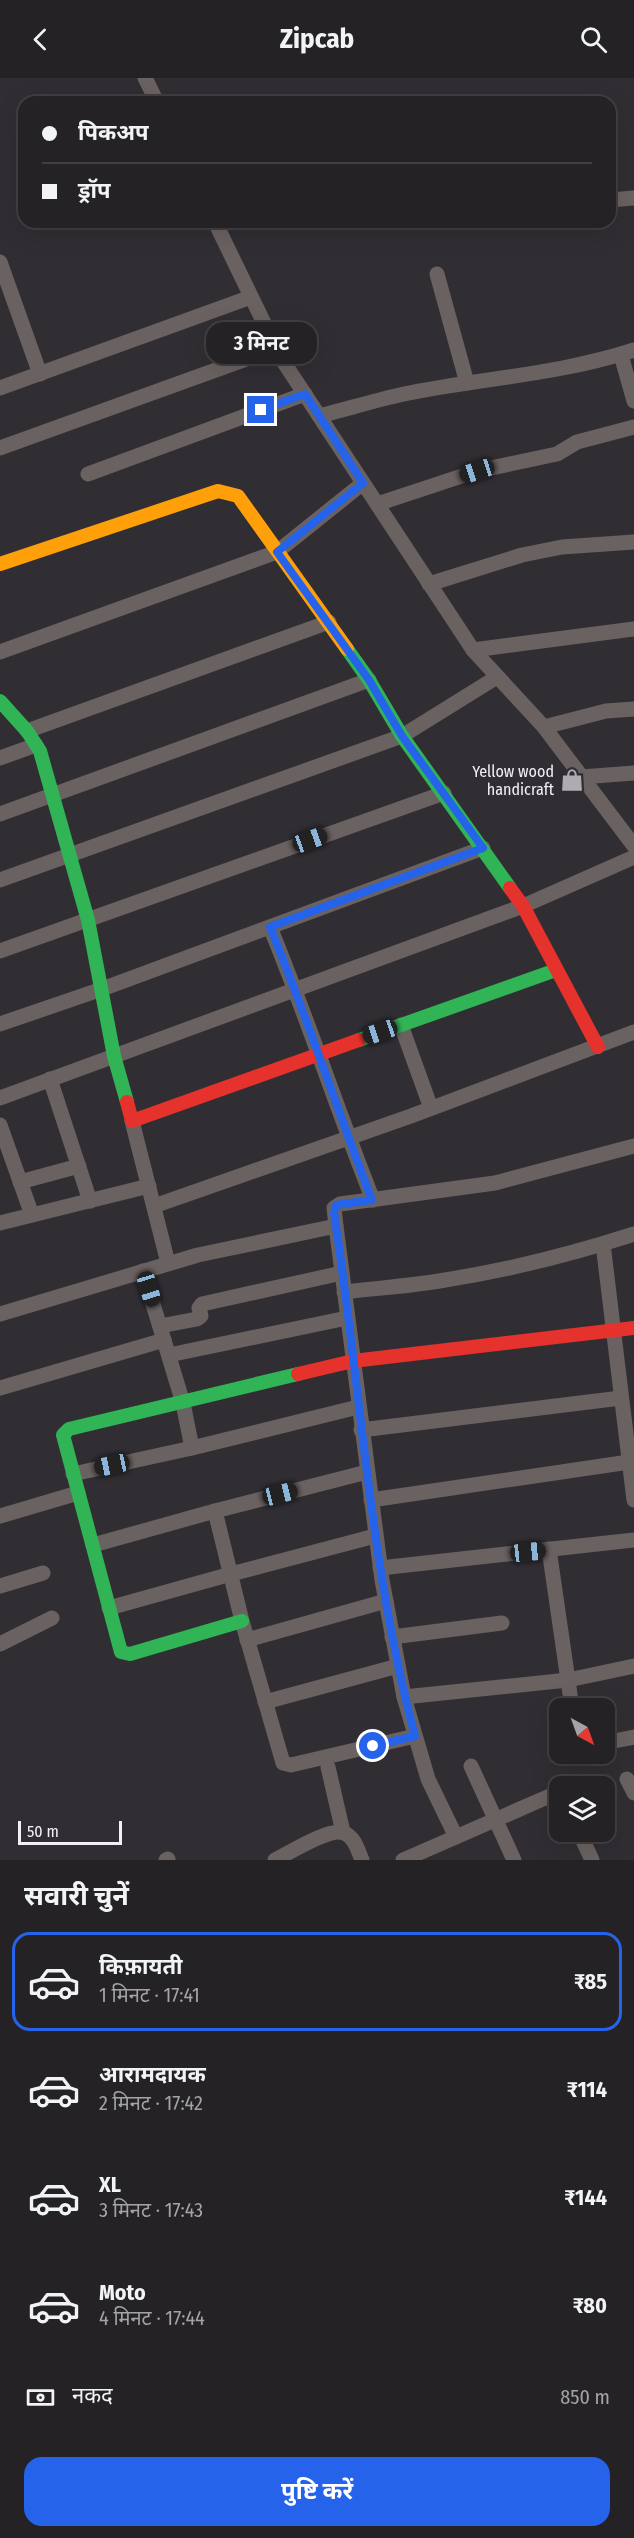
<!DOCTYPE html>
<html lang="hi">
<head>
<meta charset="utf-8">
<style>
  :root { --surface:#252226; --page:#312f32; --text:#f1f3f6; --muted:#a3a4a7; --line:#423f43; --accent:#2563eb }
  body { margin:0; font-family:"Fira Sans Condensed","Noto Sans Devanagari",sans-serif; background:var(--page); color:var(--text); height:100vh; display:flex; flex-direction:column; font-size:22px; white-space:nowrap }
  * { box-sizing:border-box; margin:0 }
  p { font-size:20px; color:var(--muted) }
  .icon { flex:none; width:33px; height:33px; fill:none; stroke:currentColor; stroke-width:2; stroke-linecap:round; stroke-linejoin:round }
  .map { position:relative; height:1782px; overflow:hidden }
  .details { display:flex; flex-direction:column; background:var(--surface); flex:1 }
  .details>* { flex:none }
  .guide { position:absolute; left:18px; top:18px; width:598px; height:132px; border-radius:18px; box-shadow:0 6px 24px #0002,0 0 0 2px var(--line); display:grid; align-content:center; height:132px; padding:0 24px; background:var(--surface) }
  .needle { width:39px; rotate:139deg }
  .fabs { position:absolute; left:549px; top:1620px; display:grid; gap:12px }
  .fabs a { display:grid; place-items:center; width:66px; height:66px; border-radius:12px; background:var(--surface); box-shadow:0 6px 24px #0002,0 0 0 2px var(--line); font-size:30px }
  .scale { position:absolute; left:18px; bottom:15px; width:104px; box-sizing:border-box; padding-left:6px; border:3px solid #f3f0f5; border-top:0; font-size:16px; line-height:21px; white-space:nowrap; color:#f3f0f5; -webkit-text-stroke:4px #312d34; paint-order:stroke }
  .end { position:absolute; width:27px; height:27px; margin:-14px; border:8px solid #2563eb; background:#fff; box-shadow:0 0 0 3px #fff }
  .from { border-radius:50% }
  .bubble { position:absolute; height:42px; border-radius:18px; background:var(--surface); box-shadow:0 6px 24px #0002,0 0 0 2px var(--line); font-size:20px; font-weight:700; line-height:42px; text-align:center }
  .car { position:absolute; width:18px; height:36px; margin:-18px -9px; border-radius:8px; box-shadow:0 0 4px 2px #0007; background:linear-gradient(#222 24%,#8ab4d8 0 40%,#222 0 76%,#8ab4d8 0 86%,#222 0) }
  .guide b { display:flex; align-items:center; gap:21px; height:57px; font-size:22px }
  .guide b+b { border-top:2px solid var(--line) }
  .guide i { width:15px; height:15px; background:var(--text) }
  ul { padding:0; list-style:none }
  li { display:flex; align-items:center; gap:18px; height:99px; margin:0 12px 9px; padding:0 12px; border:3px solid transparent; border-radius:18px }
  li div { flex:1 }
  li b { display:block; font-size:22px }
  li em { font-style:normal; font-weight:700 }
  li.active { border-color:var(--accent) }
  li>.icon { width:54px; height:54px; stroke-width:1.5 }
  h2 { padding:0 24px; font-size:27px; line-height:72px }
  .pay { display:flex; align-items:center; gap:15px; height:66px; padding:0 24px; font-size:22px }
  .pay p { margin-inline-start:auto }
  .cta { display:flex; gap:12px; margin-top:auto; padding:12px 24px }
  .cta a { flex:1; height:69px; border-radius:18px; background:var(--accent); color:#fff; font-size:24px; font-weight:700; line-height:69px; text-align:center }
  header { display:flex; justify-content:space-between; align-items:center; height:78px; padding:0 24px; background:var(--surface); font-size:27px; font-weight:700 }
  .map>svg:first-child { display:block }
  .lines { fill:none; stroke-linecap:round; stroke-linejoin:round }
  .street { stroke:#6a6261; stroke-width:15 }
  .fast { stroke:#30b455; stroke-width:14 }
  .slow { stroke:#ff9f0a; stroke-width:14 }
  .jam { stroke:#e5322d; stroke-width:14 }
  .route { stroke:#2563eb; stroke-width:8 }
  .labels { text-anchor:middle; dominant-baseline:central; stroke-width:5; stroke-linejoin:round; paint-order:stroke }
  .poi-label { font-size:16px; fill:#f3f0f5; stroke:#312d34; text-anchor:end }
</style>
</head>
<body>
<header><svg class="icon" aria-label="back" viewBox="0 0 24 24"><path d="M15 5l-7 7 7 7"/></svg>Zipcab<svg class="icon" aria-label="search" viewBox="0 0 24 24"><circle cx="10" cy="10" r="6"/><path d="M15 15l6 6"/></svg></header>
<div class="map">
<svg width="634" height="1782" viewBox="0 0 634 1782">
  <rect width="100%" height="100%" fill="#312e33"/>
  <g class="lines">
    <g class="street">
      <polyline points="145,0 157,24"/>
      <polyline points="610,122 634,120"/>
      <polyline points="215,144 281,280 473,572 544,649 634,768"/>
      <polyline points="418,144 419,144"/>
      <polyline points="0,184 40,296"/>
      <polyline points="437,196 467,305"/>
      <polyline points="621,277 634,323"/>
      <polyline points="0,310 251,219"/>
      <path d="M319,338C347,331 376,322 404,316C482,300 557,297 634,272"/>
      <polyline points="0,370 277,270"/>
      <polyline points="88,396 305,316"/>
      <polyline points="377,426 477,393 557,376 577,364 634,349"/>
      <polyline points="429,506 522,477 562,469 634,464"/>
      <polyline points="473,572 634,551"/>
      <polyline points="0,574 277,474 363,405"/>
      <polyline points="544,649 606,633 634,631"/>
      <polyline points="27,653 329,544"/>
      <polyline points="0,680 36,667"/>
      <polyline points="581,699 634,695"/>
      <polyline points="0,736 369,602"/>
      <polyline points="0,802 402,658 497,599"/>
      <path d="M270,849C307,939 337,1031 373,1122"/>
      <polyline points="0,873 444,715"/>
      <polyline points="0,946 102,911 483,770"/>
      <polyline points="401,947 431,1030"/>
      <polyline points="50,1001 90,1123"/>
      <polyline points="0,1020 523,828 634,779"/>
      <polyline points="132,1043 168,1185"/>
      <polyline points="0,1047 32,1137"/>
      <polyline points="20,1104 79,1088"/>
      <polyline points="154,1128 411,1038 634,954"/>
      <polyline points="0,1145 149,1108"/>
      <polyline points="336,1148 382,1502 404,1619 428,1701 456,1759"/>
      <polyline points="603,1166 634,1422"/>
      <polyline points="143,1193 183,1325 192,1370"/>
      <path d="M344,1214C377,1210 412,1208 445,1202C509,1192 572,1176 634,1156"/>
      <polyline points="0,1236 198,1177 336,1148 334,1130 340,1126 495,1105 634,1068"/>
      <polyline points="160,1248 197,1241 201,1238 199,1230 202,1226 342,1195"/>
      <polyline points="169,1277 347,1240"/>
      <polyline points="0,1310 164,1262"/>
      <polyline points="361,1352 621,1320"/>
      <polyline points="73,1396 192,1370 358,1329"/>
      <polyline points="371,1422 629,1384"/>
      <polyline points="215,1433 367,1394"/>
      <polyline points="0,1438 78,1415"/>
      <polyline points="93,1467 215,1433 242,1543 283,1685 291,1687 415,1658"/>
      <polyline points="549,1471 572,1630"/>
      <polyline points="380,1490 634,1462"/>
      <polyline points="0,1508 43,1495"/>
      <polyline points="109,1530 231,1496 375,1458"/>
      <polyline points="392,1559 502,1545"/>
      <polyline points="247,1562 386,1523"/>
      <polyline points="0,1566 52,1540"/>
      <polyline points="404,1619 568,1602 634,1588"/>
      <polyline points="265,1624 398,1588"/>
      <polyline points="604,1665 634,1659"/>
      <polyline points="471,1688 514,1782"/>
      <polyline points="328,1689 343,1754"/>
      <polyline points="627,1701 634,1715"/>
      <polyline points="579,1754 592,1782"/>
      <polyline points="166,1782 168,1781"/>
      <path d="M275,1782C289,1775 330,1749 344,1755C355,1759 358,1773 362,1782"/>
      <polyline points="403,1782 552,1717 560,1718"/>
    </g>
    <g class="fast">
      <polyline points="347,571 369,602 402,658 510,810"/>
      <polyline points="0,623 27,653 40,673 88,842 114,978 127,1024"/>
      <polyline points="359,962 556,892"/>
      <polyline points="242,1543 130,1576 121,1574 63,1357 69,1351 298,1296"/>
    </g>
    <polyline class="slow" points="0,486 218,413 238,418 347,571"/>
    <g class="jam">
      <polyline points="510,810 523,828 598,969"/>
      <polyline points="127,1024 132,1043 359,962"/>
      <polyline points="298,1296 353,1283 634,1250"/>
    </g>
  </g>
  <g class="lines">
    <path class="route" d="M261,332L305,316L363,405L277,474L369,602L402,658L483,770L270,849C307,939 337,1031 372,1122L336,1127L334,1135C361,1309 369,1487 415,1658L373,1668"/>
  </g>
  <defs>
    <g id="shop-bare" transform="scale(1.8)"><path d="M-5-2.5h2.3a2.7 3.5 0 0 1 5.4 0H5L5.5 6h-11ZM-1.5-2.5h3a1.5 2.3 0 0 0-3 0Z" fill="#afacb1" stroke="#312d34" stroke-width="2.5" paint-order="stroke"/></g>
  </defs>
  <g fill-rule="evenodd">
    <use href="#shop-bare" x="572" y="702"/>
  </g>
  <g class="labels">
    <g class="poi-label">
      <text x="554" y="693">Yellow wood<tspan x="554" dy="18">handicraft</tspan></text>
    </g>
  </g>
</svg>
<div class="fabs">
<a><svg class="needle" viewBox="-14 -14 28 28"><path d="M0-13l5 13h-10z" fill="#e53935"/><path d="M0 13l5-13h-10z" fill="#a3a4a7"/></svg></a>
<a><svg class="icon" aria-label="layers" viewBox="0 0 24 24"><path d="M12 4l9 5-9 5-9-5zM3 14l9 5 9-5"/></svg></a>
</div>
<div class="scale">50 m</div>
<i class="end from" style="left:373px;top:1668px"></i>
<i class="end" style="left:261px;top:332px"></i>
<div class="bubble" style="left:206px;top:244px;width:111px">3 मिनट</div>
<i class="car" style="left:477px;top:393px;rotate:252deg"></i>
<i class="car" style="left:310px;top:762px;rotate:70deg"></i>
<i class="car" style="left:380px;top:954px;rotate:251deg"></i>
<i class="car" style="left:149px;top:1211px;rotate:163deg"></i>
<i class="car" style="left:112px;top:1387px;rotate:258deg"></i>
<i class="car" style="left:280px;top:1416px;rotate:76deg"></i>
<i class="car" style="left:528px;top:1474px;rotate:84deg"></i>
<div class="guide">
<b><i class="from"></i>पिकअप</b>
<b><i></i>ड्रॉप</b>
</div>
</div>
<section class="details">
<h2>सवारी चुनें</h2>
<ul>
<li class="active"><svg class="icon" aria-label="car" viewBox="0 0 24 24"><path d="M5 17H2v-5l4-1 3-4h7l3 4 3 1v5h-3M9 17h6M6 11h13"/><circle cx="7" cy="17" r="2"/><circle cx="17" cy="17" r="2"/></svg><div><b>किफ़ायती</b><p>1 मिनट · 17:41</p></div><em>₹85</em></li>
<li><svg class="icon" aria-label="car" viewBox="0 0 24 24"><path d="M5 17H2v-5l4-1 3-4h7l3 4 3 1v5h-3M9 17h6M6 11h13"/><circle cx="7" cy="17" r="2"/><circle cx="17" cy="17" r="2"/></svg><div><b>आरामदायक</b><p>2 मिनट · 17:42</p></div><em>₹114</em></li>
<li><svg class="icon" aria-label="car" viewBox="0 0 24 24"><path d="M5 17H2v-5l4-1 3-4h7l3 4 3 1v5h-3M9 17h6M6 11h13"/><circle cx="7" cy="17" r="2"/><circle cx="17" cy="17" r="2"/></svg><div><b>XL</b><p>3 मिनट · 17:43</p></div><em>₹144</em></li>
<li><svg class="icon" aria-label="car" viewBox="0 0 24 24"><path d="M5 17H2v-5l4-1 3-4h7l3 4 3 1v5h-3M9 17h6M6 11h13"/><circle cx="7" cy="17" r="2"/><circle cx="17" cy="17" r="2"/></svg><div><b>Moto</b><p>4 मिनट · 17:44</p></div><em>₹80</em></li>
</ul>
<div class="pay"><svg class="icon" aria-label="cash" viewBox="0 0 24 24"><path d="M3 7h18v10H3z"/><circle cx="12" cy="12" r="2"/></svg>नकद<p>850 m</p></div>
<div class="cta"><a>पुष्टि करें</a></div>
</section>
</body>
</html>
